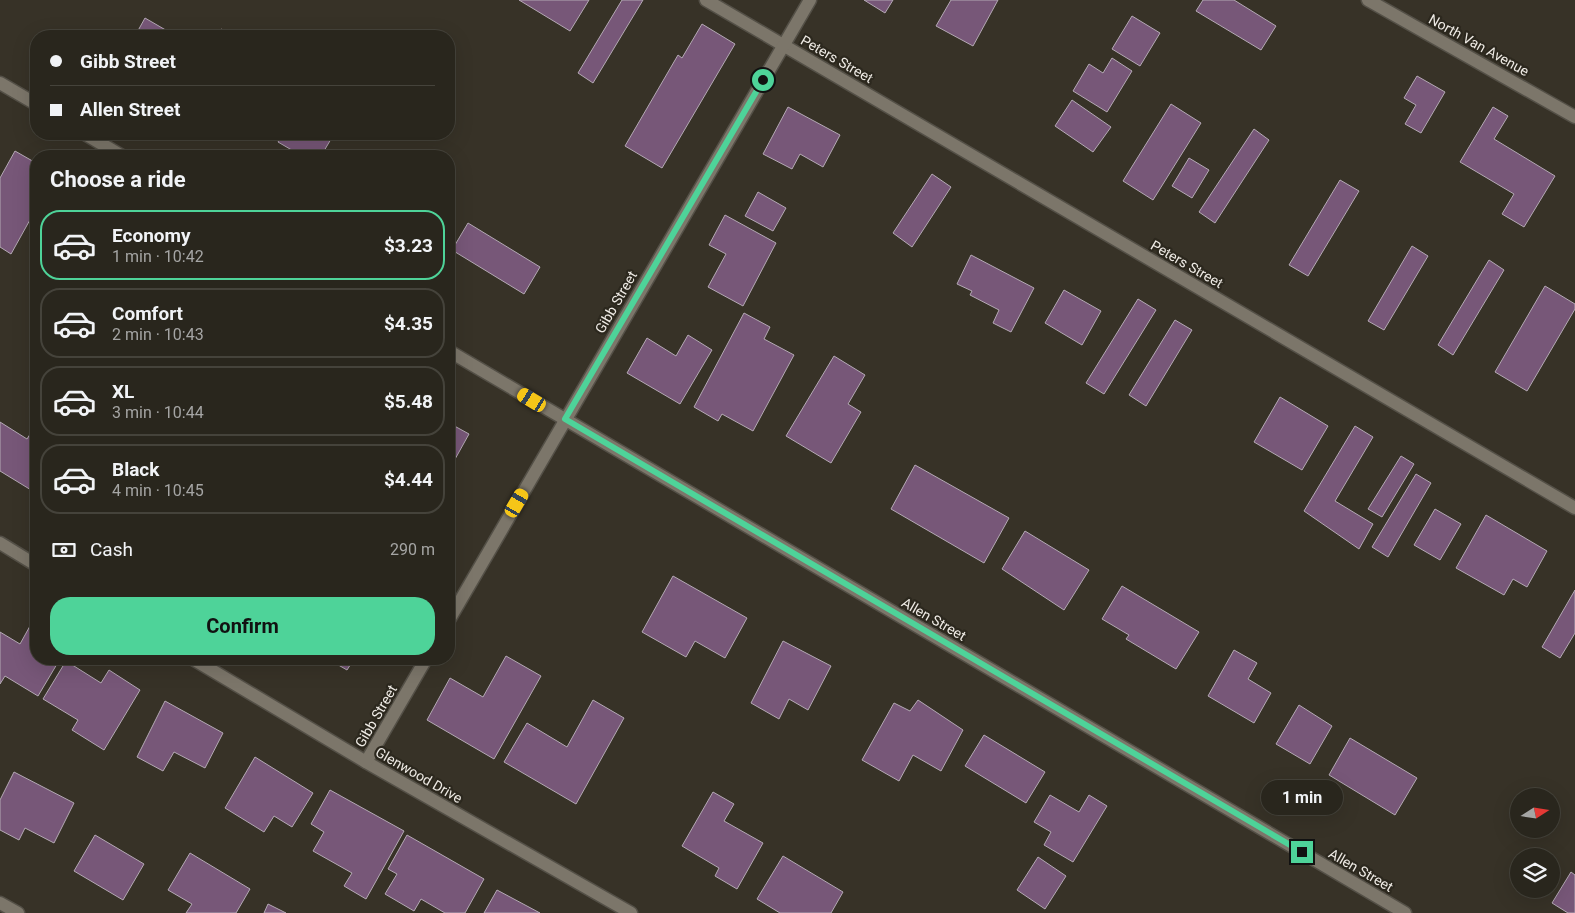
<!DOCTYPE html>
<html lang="en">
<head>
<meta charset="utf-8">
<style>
  :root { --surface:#29261d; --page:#312e26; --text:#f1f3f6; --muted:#a5a5a4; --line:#45433b; --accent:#4ed399 }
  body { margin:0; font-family:Roboto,sans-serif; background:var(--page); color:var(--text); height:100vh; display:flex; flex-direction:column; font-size:19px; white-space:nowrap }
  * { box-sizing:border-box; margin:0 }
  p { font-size:16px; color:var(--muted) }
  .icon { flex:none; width:28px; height:28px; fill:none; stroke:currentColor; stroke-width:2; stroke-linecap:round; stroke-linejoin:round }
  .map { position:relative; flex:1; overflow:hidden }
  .sheet { position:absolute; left:30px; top:150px; width:425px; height:515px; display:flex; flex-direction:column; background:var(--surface); border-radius:20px; box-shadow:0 5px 20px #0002,0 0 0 1px var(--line) }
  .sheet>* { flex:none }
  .top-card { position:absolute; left:30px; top:30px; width:425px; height:110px; border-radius:20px; box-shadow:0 5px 20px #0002,0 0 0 1px var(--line); display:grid; align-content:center; height:110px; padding:0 20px; background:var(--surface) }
  .needle { width:32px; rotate:78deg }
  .fabs { position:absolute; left:1510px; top:788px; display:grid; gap:10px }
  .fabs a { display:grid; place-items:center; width:50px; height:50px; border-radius:50%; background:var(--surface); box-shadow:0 5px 20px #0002,0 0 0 1px var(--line); font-size:25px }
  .end { position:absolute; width:22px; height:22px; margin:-11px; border:6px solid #4ed399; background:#111; box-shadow:0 0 0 2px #111 }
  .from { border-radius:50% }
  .bubble { position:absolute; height:35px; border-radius:18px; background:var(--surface); box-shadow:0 5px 20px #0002,0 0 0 1px var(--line); font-size:16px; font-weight:700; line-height:35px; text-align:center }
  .car { position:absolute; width:15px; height:30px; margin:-15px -8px; border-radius:6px; box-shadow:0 0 4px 1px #0007; background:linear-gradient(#f5c518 24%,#345 0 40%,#f5c518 0 76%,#345 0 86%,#f5c518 0) }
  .top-card b { display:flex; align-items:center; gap:18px; height:48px; font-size:19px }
  .top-card b+b { border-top:1px solid var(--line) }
  .top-card i { width:12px; height:12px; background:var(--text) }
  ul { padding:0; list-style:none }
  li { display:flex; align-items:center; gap:15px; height:70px; margin:0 10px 8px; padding:0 10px; border:2px solid var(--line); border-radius:20px }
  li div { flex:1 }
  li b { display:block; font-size:19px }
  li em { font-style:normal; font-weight:700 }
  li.current { border-color:var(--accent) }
  li>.icon { width:45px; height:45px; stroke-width:1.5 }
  h2 { padding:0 20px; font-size:22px; line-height:60px }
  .pay { display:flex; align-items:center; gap:12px; height:55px; padding:0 20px; font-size:19px }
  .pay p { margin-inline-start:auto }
  .cta { display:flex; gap:10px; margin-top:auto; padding:10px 20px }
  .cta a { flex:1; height:58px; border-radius:20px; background:var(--accent); color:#111; font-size:20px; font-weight:700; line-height:58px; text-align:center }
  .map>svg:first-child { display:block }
  .building { fill:#775778; stroke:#b4a9b4 }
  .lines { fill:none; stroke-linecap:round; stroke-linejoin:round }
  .street-casing { stroke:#545047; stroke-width:15 }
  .secondary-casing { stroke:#545047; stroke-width:15 }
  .street { stroke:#7c766a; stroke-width:12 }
  .secondary { stroke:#7c766a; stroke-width:12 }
  .route { stroke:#4ed399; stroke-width:6 }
  .labels { text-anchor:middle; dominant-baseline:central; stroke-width:4.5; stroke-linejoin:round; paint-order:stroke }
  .street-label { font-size:14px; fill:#efebe5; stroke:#2c281e }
</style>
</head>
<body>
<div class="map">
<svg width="1575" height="913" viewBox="0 0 1575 913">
  <rect width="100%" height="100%" fill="#373227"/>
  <g class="building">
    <polygon points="519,0 589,0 570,31"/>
    <polygon points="622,0 643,0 593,83 578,73"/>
    <polygon points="864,0 893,0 885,13"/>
    <polygon points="951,0 998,0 973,46 936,26"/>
    <polygon points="1203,0 1234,0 1276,26 1261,50 1196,11"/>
    <polygon points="1132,16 1160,33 1140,66 1112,49"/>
    <polygon points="145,18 176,36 135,36"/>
    <polygon points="702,24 735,44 662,168 625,146 678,55 682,58"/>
    <polygon points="221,29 236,36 218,36"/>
    <polygon points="1112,58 1132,71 1107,112 1073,91 1089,64 1103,73"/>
    <polygon points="1417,76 1445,92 1421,133 1405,124 1416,105 1404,98"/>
    <polygon points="1072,100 1111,127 1093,152 1055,126"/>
    <polygon points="1171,104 1201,123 1153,200 1123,181"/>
    <polygon points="788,107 840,135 823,167 800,154 792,169 763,154"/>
    <polygon points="1493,107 1508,116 1494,139 1555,176 1524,227 1502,214 1514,194 1460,162"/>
    <polygon points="1254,129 1269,140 1215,223 1199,212"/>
    <polygon points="283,134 334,134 321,156 302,156 278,142"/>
    <polygon points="15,151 36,163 36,209 11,254 0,247 0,178"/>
    <polygon points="1189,158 1209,170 1192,198 1172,186"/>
    <polygon points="932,174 951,187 912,247 893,233"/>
    <polygon points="1340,180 1359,191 1308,276 1289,265"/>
    <polygon points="758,192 786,208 773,231 745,216"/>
    <polygon points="725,215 776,243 743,306 708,287 726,254 709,245"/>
    <polygon points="468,223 540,267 524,294 452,250"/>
    <polygon points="1412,246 1428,256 1384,330 1368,321"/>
    <polygon points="971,255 1034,288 1011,332 993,323 999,310 970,295 972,291 957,284"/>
    <polygon points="1489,260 1504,270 1453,355 1438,345"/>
    <polygon points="1545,286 1575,304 1575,309 1527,391 1495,372"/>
    <polygon points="1064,290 1101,311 1082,345 1045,323"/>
    <polygon points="1138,299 1156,310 1104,394 1086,383"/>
    <polygon points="744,313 770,327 764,339 794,355 753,431 722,414 718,421 694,407"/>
    <polygon points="1175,320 1192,330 1146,406 1129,395"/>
    <polygon points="688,335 712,350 680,404 627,373 647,338 676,356"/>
    <polygon points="834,356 865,375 848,404 861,412 831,463 786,436"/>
    <polygon points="1280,397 1328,426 1302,470 1254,442"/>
    <polygon points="0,422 27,439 36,425 36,493 0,471"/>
    <polygon points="449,423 469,434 449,470"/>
    <polygon points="1355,426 1373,437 1335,501 1373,524 1359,549 1304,511"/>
    <polygon points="1401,456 1414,464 1382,517 1368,509"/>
    <polygon points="915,465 1009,518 984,563 891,509"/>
    <polygon points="1416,474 1431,483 1388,557 1372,547"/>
    <polygon points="1435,509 1461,524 1440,560 1414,545"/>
    <polygon points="1486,515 1547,551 1527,587 1513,579 1504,595 1456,568"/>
    <polygon points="1025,531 1089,570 1064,610 1002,569"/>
    <polygon points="673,576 747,618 725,658 695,641 686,657 642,632"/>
    <polygon points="1122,586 1199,632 1176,669 1126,639 1129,635 1102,619"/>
    <polygon points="1575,590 1575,633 1560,658 1542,647"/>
    <polygon points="30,626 36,629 36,659 60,659 38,696 5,676 0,684 0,632 20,644"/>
    <polygon points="783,641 831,666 808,710 789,699 779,719 751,703"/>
    <polygon points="1234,650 1257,663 1248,679 1271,693 1254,723 1208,696"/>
    <polygon points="506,656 541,676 494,759 427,720 450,678 483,697"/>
    <polygon points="328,659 354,659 347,670"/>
    <polygon points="66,661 101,683 109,670 140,690 104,750 72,730 78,720 43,699"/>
    <polygon points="593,700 624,718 576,804 504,762 527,723 567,747"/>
    <polygon points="918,700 963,730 941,771 913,755 899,781 862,760 894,703 910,711"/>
    <polygon points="165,701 223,733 205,768 174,752 163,771 137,757"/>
    <polygon points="1299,705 1332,726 1310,764 1276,744"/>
    <polygon points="984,735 1045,772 1026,803 965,766"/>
    <polygon points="1350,738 1417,778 1395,815 1329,775"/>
    <polygon points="255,757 313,793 292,827 274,816 264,832 225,808"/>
    <polygon points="14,772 74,803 54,843 25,828 19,840 0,830 0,800"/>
    <polygon points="330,790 404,831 366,899 344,886 352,873 313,851 324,832 311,824"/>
    <polygon points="713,792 734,804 724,821 763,843 737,889 715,876 719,868 682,846"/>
    <polygon points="1050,795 1079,812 1089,795 1107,806 1073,862 1044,845 1051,832 1034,822"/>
    <polygon points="95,835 144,864 123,900 74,871"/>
    <polygon points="407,835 484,879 465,913 445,913 421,899 414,911 385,894 397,874 388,869"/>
    <polygon points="190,853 250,889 236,913 186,913 192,904 168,890"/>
    <polygon points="783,856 843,892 831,913 780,913 757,899"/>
    <polygon points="1038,857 1066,876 1045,909 1017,890"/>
    <polygon points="1571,872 1575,875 1575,913 1568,913 1552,903"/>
    <polygon points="497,890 540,913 484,913"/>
    <polygon points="268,904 286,913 264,913"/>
  </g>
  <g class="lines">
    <g class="street-casing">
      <g id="street">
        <polyline points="706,0 1575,508"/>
        <polyline points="0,83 36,104"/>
        <polyline points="85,134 122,156"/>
        <polyline points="449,351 1405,913"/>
        <polyline points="0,543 36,565"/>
        <polyline points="449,620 810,0"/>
        <polyline points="193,659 366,762 631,913"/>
        <polyline points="366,762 426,659"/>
        <polyline points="0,903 18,913"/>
      </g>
    </g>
    <g class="secondary-casing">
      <polyline id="secondary" points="1368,0 1575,117"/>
    </g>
    <use href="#street" class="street"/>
    <use href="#secondary" class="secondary"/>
  </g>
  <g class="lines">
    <polyline class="route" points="763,80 565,419 1302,852"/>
  </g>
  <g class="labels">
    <g class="street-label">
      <text transform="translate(1479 45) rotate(29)">North Van Avenue</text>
      <text transform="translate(837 59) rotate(30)">Peters Street</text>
      <text transform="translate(1187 264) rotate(30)">Peters Street</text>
      <text transform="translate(616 302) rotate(-60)">Gibb Street</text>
      <text transform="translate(934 619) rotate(30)">Allen Street</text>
      <text transform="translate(376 716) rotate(-60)">Gibb Street</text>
      <text transform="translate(419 775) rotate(30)">Glenwood Drive</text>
      <text transform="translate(1361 870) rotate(30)">Allen Street</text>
    </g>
  </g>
</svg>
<div class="fabs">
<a><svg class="needle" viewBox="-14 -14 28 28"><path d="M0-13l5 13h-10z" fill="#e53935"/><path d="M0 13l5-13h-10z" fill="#a5a5a4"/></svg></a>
<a><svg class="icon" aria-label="layers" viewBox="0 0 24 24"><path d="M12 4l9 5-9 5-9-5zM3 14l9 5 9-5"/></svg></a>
</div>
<i class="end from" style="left:763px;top:80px"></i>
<i class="end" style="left:1302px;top:852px"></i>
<div class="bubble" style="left:1261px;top:780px;width:82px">1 min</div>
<i class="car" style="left:532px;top:400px;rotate:301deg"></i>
<i class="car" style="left:517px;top:503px;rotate:30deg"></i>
<div class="top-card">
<b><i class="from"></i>Gibb Street</b>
<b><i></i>Allen Street</b>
</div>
<section class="sheet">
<h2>Choose a ride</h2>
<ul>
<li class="current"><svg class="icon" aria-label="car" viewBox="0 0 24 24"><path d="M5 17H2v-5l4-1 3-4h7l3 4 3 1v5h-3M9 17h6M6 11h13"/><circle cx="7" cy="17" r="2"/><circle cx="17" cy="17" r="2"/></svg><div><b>Economy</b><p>1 min · 10:42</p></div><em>$3.23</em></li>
<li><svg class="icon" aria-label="car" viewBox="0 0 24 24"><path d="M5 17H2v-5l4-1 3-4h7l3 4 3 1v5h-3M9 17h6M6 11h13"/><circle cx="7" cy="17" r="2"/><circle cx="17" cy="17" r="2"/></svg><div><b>Comfort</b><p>2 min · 10:43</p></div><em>$4.35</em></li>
<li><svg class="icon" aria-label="car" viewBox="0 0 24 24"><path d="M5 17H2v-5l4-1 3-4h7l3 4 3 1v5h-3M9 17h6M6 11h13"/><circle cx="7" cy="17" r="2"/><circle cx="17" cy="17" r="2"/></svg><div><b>XL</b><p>3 min · 10:44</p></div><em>$5.48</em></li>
<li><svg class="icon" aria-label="car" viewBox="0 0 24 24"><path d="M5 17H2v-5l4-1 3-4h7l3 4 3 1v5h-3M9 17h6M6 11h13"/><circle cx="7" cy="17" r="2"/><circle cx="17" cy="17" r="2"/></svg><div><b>Black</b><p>4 min · 10:45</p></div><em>$4.44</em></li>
</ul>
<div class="pay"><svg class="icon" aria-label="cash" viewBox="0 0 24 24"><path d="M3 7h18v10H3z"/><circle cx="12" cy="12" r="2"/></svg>Cash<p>290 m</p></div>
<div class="cta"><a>Confirm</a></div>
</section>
</div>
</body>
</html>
